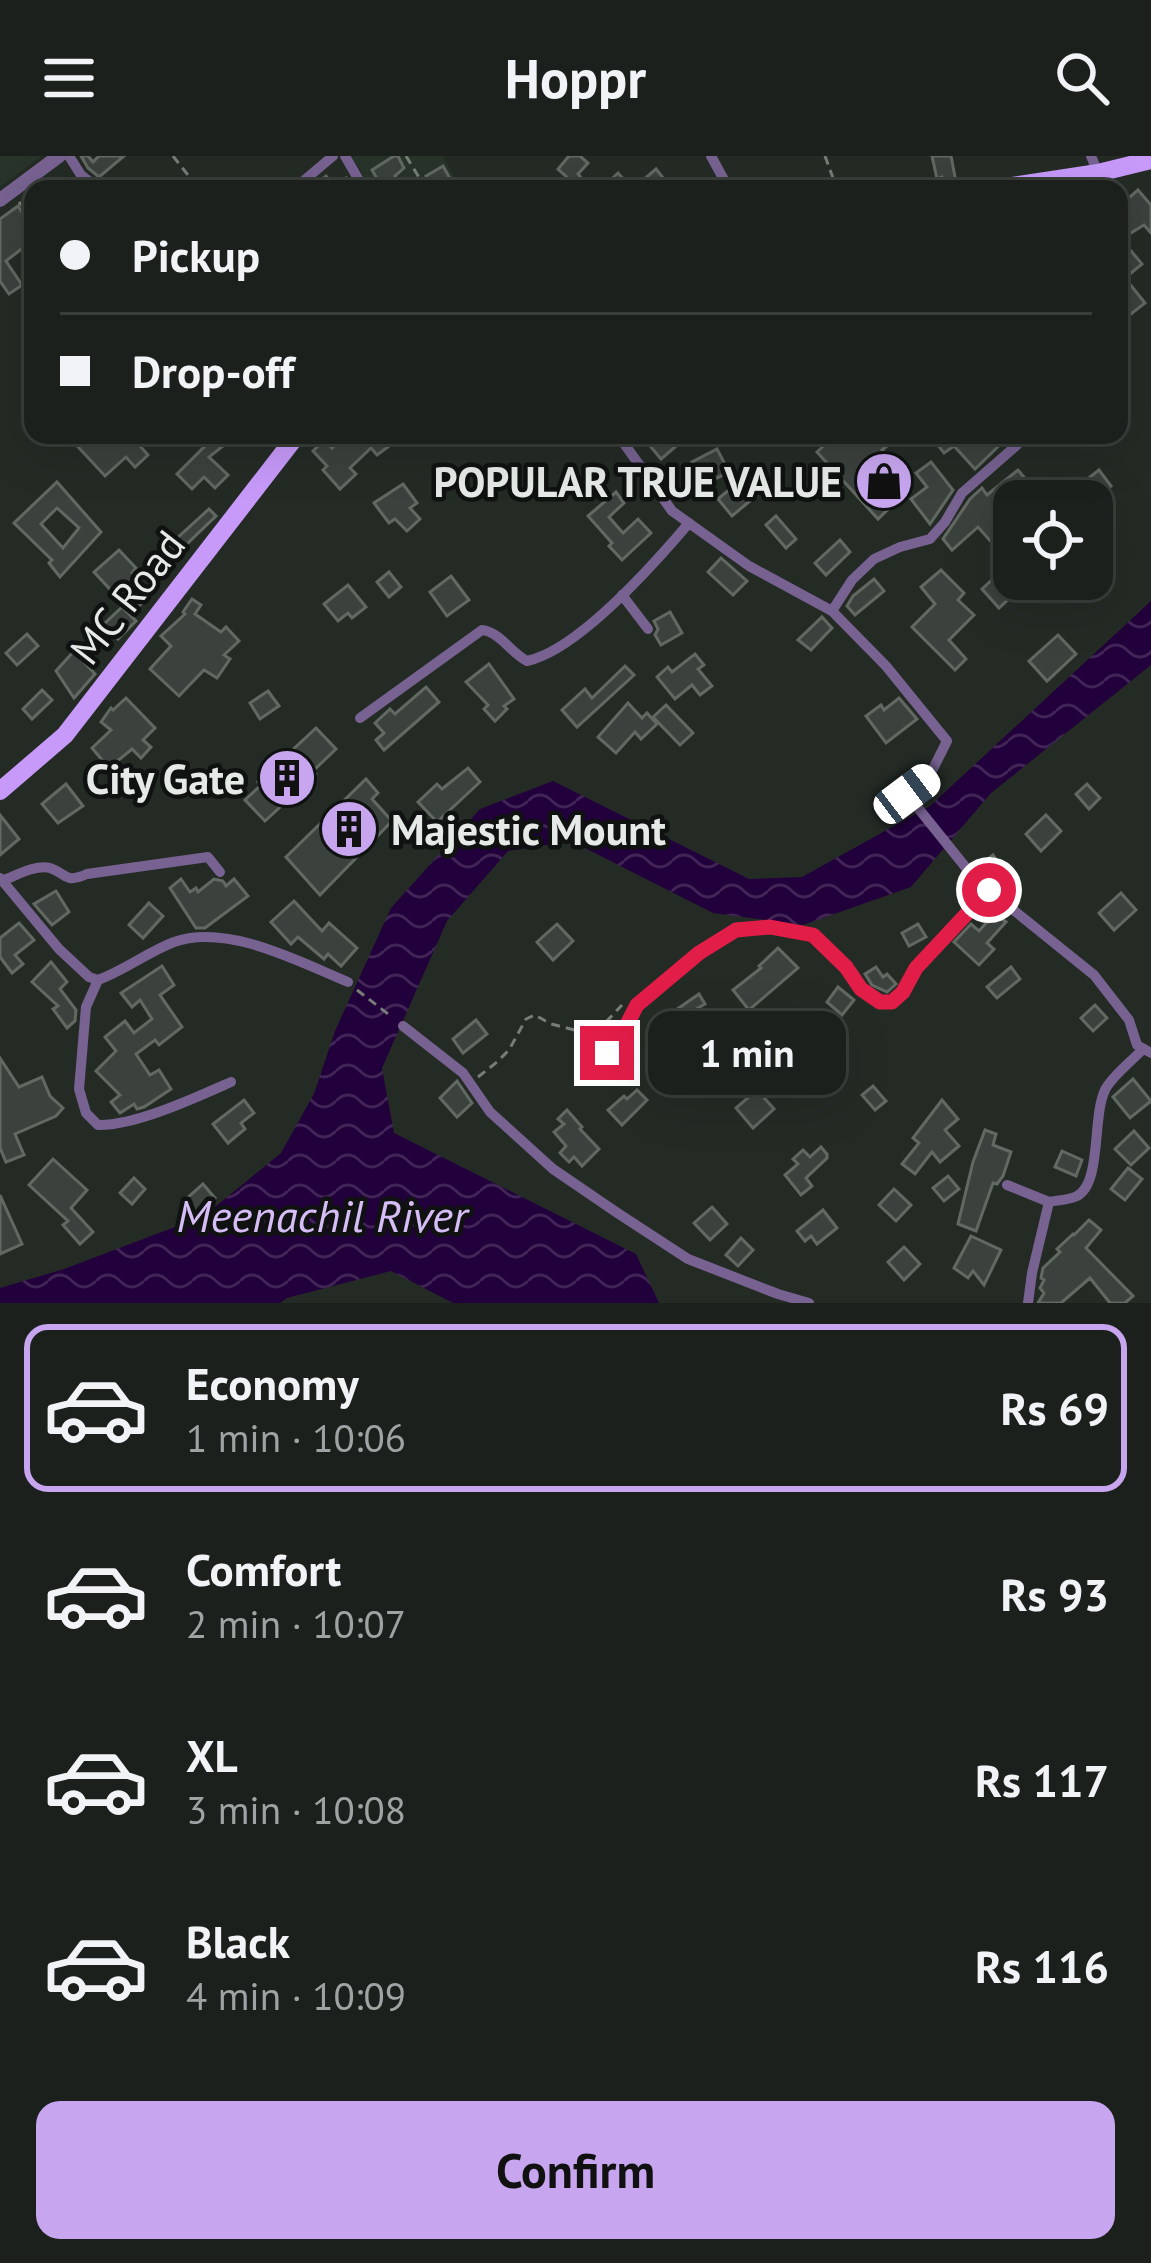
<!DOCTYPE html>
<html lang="en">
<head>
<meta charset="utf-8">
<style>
  :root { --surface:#1b201c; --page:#282d29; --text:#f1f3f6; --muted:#a0a3a3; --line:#393e3b; --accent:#c7a6ef }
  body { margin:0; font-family:"PT Sans",sans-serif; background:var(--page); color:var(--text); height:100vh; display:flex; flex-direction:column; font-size:45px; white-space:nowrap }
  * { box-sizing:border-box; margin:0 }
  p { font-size:39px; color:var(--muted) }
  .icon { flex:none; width:66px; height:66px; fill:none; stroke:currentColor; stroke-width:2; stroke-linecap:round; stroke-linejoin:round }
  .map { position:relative; height:1147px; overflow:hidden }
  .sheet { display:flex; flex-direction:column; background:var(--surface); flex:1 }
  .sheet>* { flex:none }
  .banner { position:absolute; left:24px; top:24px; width:1104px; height:264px; border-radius:24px; box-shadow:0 12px 48px #0002,0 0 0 3px var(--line); display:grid; align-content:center; height:264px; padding:0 36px; background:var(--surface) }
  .tools { position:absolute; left:993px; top:324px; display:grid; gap:24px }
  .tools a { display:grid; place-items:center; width:120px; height:120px; border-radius:24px; background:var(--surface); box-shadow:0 12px 48px #0002,0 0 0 3px var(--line); font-size:60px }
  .end { position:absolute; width:54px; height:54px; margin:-27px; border:15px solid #e11d48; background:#fff; box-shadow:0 0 0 6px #fff }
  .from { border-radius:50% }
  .bubble { position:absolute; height:84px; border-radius:24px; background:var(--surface); box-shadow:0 12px 48px #0002,0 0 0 3px var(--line); font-size:39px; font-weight:800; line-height:84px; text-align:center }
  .car { position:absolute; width:36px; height:72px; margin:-36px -18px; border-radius:15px; box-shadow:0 0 9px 3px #0007; background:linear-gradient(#fff 24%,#345 0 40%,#fff 0 76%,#345 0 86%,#fff 0) }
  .banner b { display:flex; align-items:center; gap:42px; height:114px; font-size:45px }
  .banner b+b { border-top:3px solid var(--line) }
  .banner i { width:30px; height:30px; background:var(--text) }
  ul { padding:21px 0 0; list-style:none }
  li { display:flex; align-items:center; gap:36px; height:168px; margin:0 24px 18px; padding:0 12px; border:6px solid transparent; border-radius:24px }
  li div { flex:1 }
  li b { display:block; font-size:45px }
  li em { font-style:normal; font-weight:800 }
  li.selected { border-color:var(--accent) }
  li>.icon { width:108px; height:108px; stroke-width:1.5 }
  .cta { display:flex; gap:24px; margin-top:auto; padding:24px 36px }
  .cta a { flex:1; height:138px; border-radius:24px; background:var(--accent); color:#111; font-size:48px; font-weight:800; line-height:138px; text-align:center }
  header { display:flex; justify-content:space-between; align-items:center; height:156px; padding:0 36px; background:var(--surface); font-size:54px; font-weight:800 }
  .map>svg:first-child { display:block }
  .built { fill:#28342a }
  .water { fill:url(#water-waves) }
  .building { fill:#3b413c; stroke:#626963; stroke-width:3; fill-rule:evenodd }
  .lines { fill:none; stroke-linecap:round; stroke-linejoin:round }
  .path { stroke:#777d78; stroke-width:3; stroke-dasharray:9 6; stroke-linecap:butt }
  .minor { stroke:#776291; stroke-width:10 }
  .tertiary { stroke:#776291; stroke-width:14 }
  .primary { stroke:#c79afa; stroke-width:18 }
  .route { stroke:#e11d48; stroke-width:15 }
  .labels { text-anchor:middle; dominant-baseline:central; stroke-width:9; stroke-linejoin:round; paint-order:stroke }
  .poi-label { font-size:42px; font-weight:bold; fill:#e5eae6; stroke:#0f1210; text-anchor:end }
  .street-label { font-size:42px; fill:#e5eae6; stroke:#0f1210 }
  .water-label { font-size:45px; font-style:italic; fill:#d6bdf6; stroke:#0f1210 }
</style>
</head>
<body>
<header><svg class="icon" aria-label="menu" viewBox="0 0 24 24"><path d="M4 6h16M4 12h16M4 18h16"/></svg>Hoppr<svg class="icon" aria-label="search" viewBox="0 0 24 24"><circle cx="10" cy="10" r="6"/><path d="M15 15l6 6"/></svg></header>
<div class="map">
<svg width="1151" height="1147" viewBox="0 0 1151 1147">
  <defs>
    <pattern id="water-waves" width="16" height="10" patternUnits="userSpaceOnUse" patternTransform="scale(3)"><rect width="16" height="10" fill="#22003b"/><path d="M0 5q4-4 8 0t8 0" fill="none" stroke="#422557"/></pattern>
  </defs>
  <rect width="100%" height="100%" fill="#242b25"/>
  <g class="built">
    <polygon points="0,0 42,0 0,31"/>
    <polygon points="351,0 443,0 461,33 372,33"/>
  </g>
  <polygon class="water" points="1151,445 1151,509 991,637 911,731 803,769 713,757 571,685 508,695 447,765 382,912 394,977 636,1098 659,1147 453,1147 391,1115 287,1142 280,1147 0,1147 0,1132 64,1113 204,1060 281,997 314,938 335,875 391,752 480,653 553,625 749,723 802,721 930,650"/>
  <g class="building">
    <polygon points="81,0 88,0 93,6 99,0 124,0 99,21 88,12"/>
    <polygon points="394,0 398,0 404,12 395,20 403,33 383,33 372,14"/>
    <polygon points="569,0 580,0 588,7 578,18 591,33 580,33 558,13"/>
    <polygon points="932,0 951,0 956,26 944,28 942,21 937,23"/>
    <polygon points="443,10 456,33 433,33 426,20"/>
    <polygon points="656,13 672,33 601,33 618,17 633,33"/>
    <polygon points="326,20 334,31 346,22 353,33 309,33"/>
    <polygon points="1138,34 1151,49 1151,77 1144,69 1121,83 1142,108 1125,122 1145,147 1131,158 1119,143 1119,51"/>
    <polygon points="18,50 33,73 33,84 6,105 22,129 9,138 0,125 0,63"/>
    <polygon points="67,279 151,279 139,289 148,299 135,311 126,301 105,320"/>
    <polygon points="206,279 237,279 209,301 228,319 215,332 204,321 192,333 177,318 211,284"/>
    <polygon points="346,279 385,279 392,288 377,299 371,292 350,312 356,318 340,333 323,314 327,310 313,295 325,284 332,292"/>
    <polygon points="641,279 689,279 661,303"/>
    <polygon points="835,279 901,279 882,294 892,304 882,313 905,337 878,363 817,296"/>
    <polygon points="930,279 1010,279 975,313 954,290 944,297"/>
    <polygon points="717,293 729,316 699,331 691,315 696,310 692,306"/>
    <polygon points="931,306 953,334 930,368 911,343 927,331 916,317"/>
    <polygon points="1018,314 1037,337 1027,345 1014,345 1014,438 999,452 982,433 1010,407 978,371 952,394 943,383 970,343 982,332 987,339"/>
    <polygon points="1099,314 1111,330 1092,345 1080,329"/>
    <polygon points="749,317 763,334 732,360 718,343"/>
    <path d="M57,326L101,376L60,421L49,407L52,404L14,367ZM57,352L79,372L63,392L41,368Z"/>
    <polygon points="403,328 417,347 410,352 420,363 407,375 395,363 389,367 374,347"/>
    <polygon points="616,336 624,347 609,361 623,377 638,363 651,377 622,404 609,390 612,387 588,360"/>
    <polygon points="209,353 216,360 189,386 172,410 160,401 173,382 176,383"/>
    <polygon points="776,360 796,383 786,392 766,369"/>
    <polygon points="840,384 850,396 826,419 815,407"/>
    <polygon points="119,394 136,412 132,417 152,437 132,457 94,416"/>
    <polygon points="721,402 747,425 733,439 708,416"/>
    <polygon points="941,414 964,437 958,444 974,459 949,484 966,503 955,514 912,471 935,448 921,431"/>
    <polygon points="389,416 401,431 389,441 377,426"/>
    <polygon points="451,420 469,444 447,460 430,436"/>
    <polygon points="874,423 884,435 855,459 847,450 853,440"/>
    <polygon points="348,429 366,451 352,462 348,457 338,465 324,448"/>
    <polygon points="192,443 201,449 195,458 221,476 226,471 239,485 224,499 230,503 217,522 204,514 179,540 150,513 171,490 161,480 185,458 183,456"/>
    <polygon points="122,451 136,465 118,483 104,468"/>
    <polygon points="670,456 682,477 661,489 655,479 658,473 654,465"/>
    <polygon points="822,461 832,472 811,494 798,484"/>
    <polygon points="27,478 38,490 17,509 6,497"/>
    <polygon points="1058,479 1076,498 1047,525 1029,505"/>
    <polygon points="74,495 95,518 74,542 56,515"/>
    <polygon points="695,498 704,509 698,513 712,530 700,539 692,529 675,543 657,521 668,511 672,516"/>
    <polygon points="489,508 514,543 504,550 507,553 495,565 484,553 488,549 466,526"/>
    <polygon points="625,510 634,519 577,571 562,554 585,533 592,542"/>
    <polygon points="426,531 439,546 384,594 376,584 384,577 375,567 390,553 395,558"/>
    <polygon points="42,534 52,544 32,563 23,553"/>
    <polygon points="268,535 279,550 260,563 250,547"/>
    <polygon points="126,542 155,572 143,584 151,591 141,602 132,593 109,612 92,592 111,574 101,566 111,552 113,554"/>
    <polygon points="899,542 917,563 886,587 866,560 881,549 884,554"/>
    <polygon points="628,547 642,562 647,557 657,568 641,583 635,576 616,597 598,581"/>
    <polygon points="666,549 693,577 680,589 653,561"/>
    <polygon points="316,572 336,593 313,615 316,618 265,665 245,644 261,629 258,626"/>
    <polygon points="468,612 480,626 437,666 418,646 437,628 442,633"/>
    <polygon points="366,623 378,637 372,643 392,665 320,739 286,701"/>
    <polygon points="66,628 83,650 58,667 42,648"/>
    <polygon points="1087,628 1100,642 1089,653 1076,638"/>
    <polygon points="0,659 19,683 0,699"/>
    <polygon points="1046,659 1061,675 1041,695 1026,678"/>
    <polygon points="993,699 1015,731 1009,738 978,711"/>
    <polygon points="181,723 190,736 196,732 198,736 214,723 223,725 226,730 234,723 248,740 205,772 196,772 170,732"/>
    <polygon points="56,735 69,756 52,769 34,748"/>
    <polygon points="1121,737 1136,754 1114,774 1099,757"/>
    <polygon points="294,745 322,775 329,767 357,792 341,810 328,798 324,803 298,781 291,788 271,766"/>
    <polygon points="149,747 163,760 143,782 129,769"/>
    <polygon points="995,757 1006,766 987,787 994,793 979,809 954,786 971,768 979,775"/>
    <polygon points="19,767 34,784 15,799 23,808 12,817 0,801 0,782"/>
    <polygon points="557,768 573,785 553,804 537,786"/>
    <polygon points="918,768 926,781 909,790 902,777"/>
    <polygon points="778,792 798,812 749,854 733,834 761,812 759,810"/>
    <polygon points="51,806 67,826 60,833 76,854 75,865 67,872 53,853 58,850 32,826"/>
    <polygon points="162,810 174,829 160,839 182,871 159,889 155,884 136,898 150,919 159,914 171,933 144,951 137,953 134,948 120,957 111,946 120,939 96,915 116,895 105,881 125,865 134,877 152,863 140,844 132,851 121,837"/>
    <polygon points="876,811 883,821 887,818 896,828 887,836 872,829 865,818"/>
    <polygon points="1011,811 1020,823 997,842 987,831"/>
    <polygon points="838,831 854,844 842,859 827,846"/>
    <polygon points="699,838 705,848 698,852 706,865 690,875 676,854"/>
    <polygon points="1095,849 1107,862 1093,875 1081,862"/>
    <polygon points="476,864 487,878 463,897 453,883"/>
    <polygon points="0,902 19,931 42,921 50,940 63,952 56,960 15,978 24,999 6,1006 0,992"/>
    <polygon points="1133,923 1151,945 1130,962 1113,941"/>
    <polygon points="457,925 472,947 457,961 440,942"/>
    <polygon points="873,930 886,945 875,954 862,939"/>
    <polygon points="637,934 647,944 622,969 608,954 624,940 627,943"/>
    <polygon points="757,934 774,953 753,972 736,952"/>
    <polygon points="244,944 254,957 241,967 245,973 228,987 213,968"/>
    <polygon points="942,944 958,963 945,974 959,990 940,1006 932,996 915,1018 902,1008 919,987 913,982"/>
    <polygon points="567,954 582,971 580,973 599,993 582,1010 574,1001 569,1006 560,997 566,990 554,976 564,968 558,963"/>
    <polygon points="985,974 996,978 993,989 1011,996 1003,1020 997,1028 993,1027 976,1075 958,1068 973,1006"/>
    <polygon points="1134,975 1149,992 1131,1009 1115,993"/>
    <polygon points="821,991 827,998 827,1002 806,1022 812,1030 801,1039 785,1019 798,1008 793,1003 803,994 810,1001"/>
    <polygon points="1062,995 1082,1004 1076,1020 1055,1011"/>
    <polygon points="53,1003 87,1034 71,1052 93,1076 80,1088 63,1069 68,1065 29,1029"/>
    <polygon points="1128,1012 1142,1023 1125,1044 1111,1033"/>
    <polygon points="948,1020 959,1033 944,1045 933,1032"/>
    <polygon points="134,1022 145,1033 132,1048 120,1037"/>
    <polygon points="203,1028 215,1042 196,1059 184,1045"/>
    <polygon points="894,1033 911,1049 896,1065 879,1049"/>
    <polygon points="0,1039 22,1088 0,1098"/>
    <polygon points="712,1051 727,1068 710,1084 694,1067"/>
    <polygon points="823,1054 837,1072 817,1088 811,1080 805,1085 797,1075"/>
    <polygon points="1089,1064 1101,1074 1086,1092 1133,1140 1125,1147 1110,1147 1090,1122 1061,1147 1038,1147 1044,1137 1040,1132 1044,1124 1041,1122 1043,1112 1060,1096 1057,1093 1073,1078 1074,1079"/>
    <polygon points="971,1080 1001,1094 984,1129 973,1115 968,1122 954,1112"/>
    <polygon points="741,1082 753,1094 738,1110 726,1099"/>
    <polygon points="904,1091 920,1108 904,1124 888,1106"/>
  </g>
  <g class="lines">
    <g class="path">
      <polyline points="173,0 199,33"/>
      <polyline points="406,0 426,33"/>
      <polyline points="825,0 837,33"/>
      <polyline points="19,46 33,63"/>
      <polyline points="357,834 392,861"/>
      <polyline points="478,921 497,906 509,894 526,863 535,859 551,868 590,878 604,868 622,849"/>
    </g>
    <g class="minor">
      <polyline points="69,0 81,19 99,33"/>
      <polyline points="345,0 364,33"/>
      <polyline points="711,0 729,33"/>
      <polyline points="1091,0 1098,17"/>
      <polyline points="294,33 333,0"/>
      <polyline points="618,279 672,355 749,410 832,455 886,510 947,585 929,621 906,637 975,723 1094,819 1129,864 1137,889 1151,897"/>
      <polyline points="622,439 648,473"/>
      <polyline points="832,455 852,424 874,403 900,391 930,383 945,366 962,337 1017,289 1021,279"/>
      <path d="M360,562L482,474C500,476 511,497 527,505C578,494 655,407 689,367"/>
      <path d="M0,722L59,793L89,821L98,824C125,814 148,796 174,786C227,767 300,806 348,826"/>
      <path d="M2,725C15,720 36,708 50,712C68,718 64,728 87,718L208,701L220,716"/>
      <path d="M98,824L86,851L79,933L86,957L98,969C135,970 197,941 231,926"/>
      <polyline points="403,870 463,917 490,956 553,1013 616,1056 688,1103 778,1138 809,1147"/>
      <polyline points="607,897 624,874 637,849 699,798 736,774 770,771 813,779 846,811 861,833 880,846 893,846 903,836 916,812 989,734"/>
      <polyline points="1007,1029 1049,1046"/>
      <path d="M1028,1147L1032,1117L1049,1046C1057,1044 1070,1044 1077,1040C1102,1027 1092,961 1105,934C1111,921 1133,904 1143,893"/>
    </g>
    <polyline class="tertiary" points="0,44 59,0"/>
    <g class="primary">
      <polyline points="992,33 1098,17 1151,4"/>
      <polyline points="0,635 65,579 297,279"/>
    </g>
  </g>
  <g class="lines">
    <polyline class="route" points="607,897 624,874 637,849 699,797 736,774 770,771 813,779 846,811 861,833 880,846 892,846 903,836 916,812 989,734"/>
  </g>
  <defs>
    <g id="shop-disc" transform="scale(3)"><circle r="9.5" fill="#c7a6ef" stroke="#0f1210"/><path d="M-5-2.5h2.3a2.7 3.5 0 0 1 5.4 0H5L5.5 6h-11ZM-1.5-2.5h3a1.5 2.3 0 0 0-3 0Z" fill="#111"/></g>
    <g id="building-disc" transform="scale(3)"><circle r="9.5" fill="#c7a6ef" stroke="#0f1210"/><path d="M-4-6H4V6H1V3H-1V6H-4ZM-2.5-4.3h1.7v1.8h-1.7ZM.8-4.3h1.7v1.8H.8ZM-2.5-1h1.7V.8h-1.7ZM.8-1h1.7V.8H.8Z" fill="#111"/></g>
  </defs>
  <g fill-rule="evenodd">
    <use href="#shop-disc" x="884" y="325"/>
    <use href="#building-disc" x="287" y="622"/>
    <use href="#building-disc" x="349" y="673"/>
  </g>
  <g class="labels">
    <g class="poi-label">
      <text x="842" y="325">POPULAR TRUE VALUE</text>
      <text x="245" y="622">City Gate</text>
      <text x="391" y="673" text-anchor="start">Majestic Mount</text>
    </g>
    <g class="street-label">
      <text transform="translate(127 441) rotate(-52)">MC Road</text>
    </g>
    <g class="water-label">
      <text x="322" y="1059">Meenachil River</text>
    </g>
  </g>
</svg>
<div class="tools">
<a><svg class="icon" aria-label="locate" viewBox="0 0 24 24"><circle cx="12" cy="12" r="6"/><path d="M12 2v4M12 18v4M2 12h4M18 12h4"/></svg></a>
</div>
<i class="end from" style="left:989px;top:734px"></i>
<i class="end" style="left:607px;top:897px"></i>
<div class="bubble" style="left:648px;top:855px;width:198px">1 min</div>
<i class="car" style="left:907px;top:638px;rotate:53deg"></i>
<div class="banner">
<b><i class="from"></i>Pickup</b>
<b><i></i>Drop-off</b>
</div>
</div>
<section class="sheet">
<ul>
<li class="selected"><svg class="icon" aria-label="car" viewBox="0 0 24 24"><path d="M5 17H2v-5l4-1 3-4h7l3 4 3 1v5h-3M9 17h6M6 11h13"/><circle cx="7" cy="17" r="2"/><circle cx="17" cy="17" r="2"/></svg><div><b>Economy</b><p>1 min · 10:06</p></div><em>Rs 69</em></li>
<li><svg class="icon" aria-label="car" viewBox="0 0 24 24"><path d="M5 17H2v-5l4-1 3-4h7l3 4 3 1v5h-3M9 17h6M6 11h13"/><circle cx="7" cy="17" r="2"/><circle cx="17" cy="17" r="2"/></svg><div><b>Comfort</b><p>2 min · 10:07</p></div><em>Rs 93</em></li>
<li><svg class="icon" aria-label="car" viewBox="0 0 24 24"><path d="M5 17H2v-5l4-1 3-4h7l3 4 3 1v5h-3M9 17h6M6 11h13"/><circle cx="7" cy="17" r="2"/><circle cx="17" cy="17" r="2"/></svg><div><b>XL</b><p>3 min · 10:08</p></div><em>Rs 117</em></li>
<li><svg class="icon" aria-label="car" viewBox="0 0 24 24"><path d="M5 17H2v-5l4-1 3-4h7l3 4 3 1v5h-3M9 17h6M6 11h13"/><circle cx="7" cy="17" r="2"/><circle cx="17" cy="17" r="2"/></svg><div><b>Black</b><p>4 min · 10:09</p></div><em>Rs 116</em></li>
</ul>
<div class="cta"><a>Confirm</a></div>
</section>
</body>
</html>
